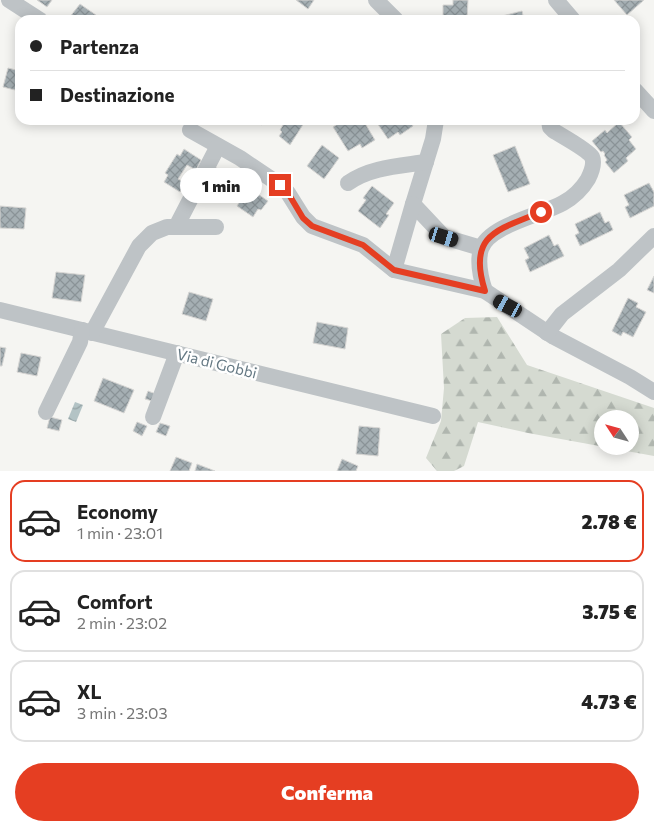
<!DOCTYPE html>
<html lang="it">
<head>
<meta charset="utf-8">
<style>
  :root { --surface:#fff; --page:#f2f2f2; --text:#222; --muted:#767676; --line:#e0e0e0; --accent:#e53e22 }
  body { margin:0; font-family:Commissioner,sans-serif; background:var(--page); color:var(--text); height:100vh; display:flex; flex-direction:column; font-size:19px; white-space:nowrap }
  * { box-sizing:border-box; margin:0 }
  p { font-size:16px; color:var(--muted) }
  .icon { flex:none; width:28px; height:28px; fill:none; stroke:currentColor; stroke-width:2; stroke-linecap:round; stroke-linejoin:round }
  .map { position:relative; height:471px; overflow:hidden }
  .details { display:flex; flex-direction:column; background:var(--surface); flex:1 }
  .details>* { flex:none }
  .top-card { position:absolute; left:15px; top:15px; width:625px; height:110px; border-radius:15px; box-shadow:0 2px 12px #0003; display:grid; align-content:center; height:110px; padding:0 15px; background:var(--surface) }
  .needle { width:32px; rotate:306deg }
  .tools { position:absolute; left:594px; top:410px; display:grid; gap:10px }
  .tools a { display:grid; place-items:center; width:45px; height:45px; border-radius:50%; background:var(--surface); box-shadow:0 2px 12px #0003; font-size:25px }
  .end { position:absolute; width:22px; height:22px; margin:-11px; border:6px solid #e53e22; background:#fff; box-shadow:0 0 0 2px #fff }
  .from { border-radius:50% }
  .bubble { position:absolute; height:35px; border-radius:18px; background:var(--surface); box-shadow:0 2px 12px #0003; font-size:16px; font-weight:800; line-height:35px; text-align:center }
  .car { position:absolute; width:15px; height:30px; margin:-15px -8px; border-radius:6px; box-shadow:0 0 4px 1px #0007; background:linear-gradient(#222 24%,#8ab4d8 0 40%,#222 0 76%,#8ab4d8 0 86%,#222 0) }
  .top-card b { display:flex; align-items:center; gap:18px; height:48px; font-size:19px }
  .top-card b+b { border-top:1px solid var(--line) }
  .top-card i { width:12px; height:12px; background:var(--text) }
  ul { padding:9px 0 0; list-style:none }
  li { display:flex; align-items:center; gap:15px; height:82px; margin:0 10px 8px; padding:0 5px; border:2px solid var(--line); border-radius:15px }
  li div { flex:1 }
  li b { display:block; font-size:19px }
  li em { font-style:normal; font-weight:800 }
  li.selected { border-color:var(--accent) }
  li>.icon { width:45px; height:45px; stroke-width:1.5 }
  .primary-button { display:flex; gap:10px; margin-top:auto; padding:10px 15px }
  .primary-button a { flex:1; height:58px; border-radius:30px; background:var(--accent); color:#fff; font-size:20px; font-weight:800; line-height:58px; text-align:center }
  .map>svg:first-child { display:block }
  .forest { fill:url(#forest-firs); fill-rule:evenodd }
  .water { fill:url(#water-waves) }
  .building { fill:url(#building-cross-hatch); stroke:#d7d6d4 }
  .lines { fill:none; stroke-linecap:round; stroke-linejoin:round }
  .minor { stroke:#bec3c6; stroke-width:16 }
  .route { stroke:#e53e22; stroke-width:6 }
  .labels { text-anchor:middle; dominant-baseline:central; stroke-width:5; stroke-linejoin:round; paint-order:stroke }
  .street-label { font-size:15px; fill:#647883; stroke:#fff }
</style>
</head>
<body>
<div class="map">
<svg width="654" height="471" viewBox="0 0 654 471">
  <defs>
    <pattern id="forest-firs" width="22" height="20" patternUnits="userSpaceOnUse" patternTransform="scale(1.25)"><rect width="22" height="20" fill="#d5dad1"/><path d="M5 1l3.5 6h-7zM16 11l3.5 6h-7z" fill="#b0b6af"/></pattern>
    <pattern id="water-waves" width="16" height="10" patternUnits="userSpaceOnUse" patternTransform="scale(1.25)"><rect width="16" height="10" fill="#b3c3c5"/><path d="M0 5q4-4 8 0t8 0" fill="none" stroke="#95a3a5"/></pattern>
    <pattern id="building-cross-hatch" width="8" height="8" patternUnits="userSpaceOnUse" patternTransform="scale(1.25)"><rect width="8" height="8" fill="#a5afb3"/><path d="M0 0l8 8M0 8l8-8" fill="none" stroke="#8a9397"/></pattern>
  </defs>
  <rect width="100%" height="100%" fill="#f5f5f2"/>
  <path class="forest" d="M497,317L527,365L654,408V456L528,433L478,422L464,466L454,471H437L426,458L441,421L444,388L441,334L465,318ZM602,419H630V446H602Z"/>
  <polygon class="water" points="75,402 83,405 76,422 68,419"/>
  <g class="building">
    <polygon points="37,0 52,0 47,7"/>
    <polygon points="296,0 314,0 308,9"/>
    <polygon points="453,0 468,0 467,20 443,20 443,5 453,5"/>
    <polygon points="614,0 644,0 627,15"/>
    <polygon points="80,4 103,20 72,20 69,18"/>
    <polygon points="522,11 524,20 503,20 502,16"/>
    <polygon points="8,68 20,71 19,91 3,87"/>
    <polygon points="255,120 265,120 262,125"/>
    <polygon points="283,120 300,120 304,123 290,145 279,136 282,132 280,130 283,125 281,123"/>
    <polygon points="344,120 348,123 353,120 363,120 375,140 362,148 360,144 348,151 333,127"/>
    <polygon points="375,120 409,120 413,126 400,135 398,132 388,139"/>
    <polygon points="619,122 632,137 629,140 636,149 626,158 628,161 614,173 605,162 607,160 604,155 605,154 603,151 601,152 592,141 605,130 607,133"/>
    <polygon points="322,145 339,158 324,179 307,166"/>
    <polygon points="515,146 530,184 508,192 493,155"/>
    <polygon points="184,149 201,160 196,170 187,165 178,179 185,183 180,192 164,182 168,175 165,173 177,154 180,156"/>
    <polygon points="215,167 229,177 224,185 230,189 224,199 208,189 214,181 208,178"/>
    <polygon points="649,183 654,192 654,206 630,218 625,207 629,205 624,195"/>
    <polygon points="372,186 394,203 386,214 389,215 380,228 358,211 366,200 363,198"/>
    <polygon points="255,192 268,201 261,210 258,209 253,217 237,206 244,195 250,199"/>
    <polygon points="0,206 26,208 24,229 0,228"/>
    <polygon points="600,212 605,223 609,221 613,230 580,246 575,235 579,233 575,224"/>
    <polygon points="549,235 554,246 558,244 564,256 530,272 525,260 529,258 524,248"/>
    <polygon points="56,272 85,275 81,302 52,298"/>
    <polygon points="654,276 654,293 647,290"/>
    <polygon points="189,292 213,299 206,321 182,314"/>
    <polygon points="628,298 638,303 636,307 646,312 633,337 623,332 621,336 612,331"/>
    <polygon points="317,322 348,328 345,349 313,343"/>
    <polygon points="0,347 6,348 2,366 0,366"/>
    <polygon points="21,353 41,357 37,376 17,372"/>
    <polygon points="103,378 134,390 124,413 94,401"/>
    <polygon points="148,391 158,395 156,402 145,399"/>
    <polygon points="50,417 62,420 59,431 47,428"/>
    <polygon points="137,422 147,426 142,436 133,431"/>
    <polygon points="160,423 170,426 166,436 156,432"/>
    <polygon points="359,426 380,428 378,456 356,454"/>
    <polygon points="176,457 192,463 189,471 170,471"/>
    <polygon points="342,459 358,466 356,471 337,471"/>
    <polygon points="197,464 215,471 195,471"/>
  </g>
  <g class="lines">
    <g class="minor">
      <polyline points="9,0 40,20"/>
      <polyline points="376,0 396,20"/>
      <polyline points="556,0 573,20"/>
      <polyline points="635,90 654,111"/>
      <polyline points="436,120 433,139 413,204 444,237 481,248"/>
      <polyline points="190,130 240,158 280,185 288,193 303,217 312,226 363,245 394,270 485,291 554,337 630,377 654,392"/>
      <path d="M348,183C370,167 400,166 426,162"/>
      <polyline points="176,227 218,146"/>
      <polyline points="394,270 413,204"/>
      <path d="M485,291C481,279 477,262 481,249C489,225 542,215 563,203C574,197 582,189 588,179C591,173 595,164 592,157C588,150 562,136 554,131L550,127L549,120"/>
      <polyline points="0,310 433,416"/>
      <polyline points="92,333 139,246 152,233 167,227 216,227"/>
      <polyline points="547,333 562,314 619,270 654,236"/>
      <polyline points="46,412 80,342 82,330"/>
      <polyline points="153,417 177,353"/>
    </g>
  </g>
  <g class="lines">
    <path class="route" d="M280,185L288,193L303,218L312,226L363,245L394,270L485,291C467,235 497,230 541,212"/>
  </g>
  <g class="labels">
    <g class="street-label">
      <text transform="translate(217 363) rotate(14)">Via di Gobbi</text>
    </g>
  </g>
</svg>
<div class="tools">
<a><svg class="needle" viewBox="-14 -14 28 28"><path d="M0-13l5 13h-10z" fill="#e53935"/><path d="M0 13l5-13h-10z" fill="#767676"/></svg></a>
</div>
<i class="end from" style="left:541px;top:212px"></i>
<i class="end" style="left:280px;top:185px"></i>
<div class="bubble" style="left:180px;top:168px;width:82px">1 min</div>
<i class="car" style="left:444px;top:237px;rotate:107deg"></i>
<i class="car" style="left:508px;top:306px;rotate:298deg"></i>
<div class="top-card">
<b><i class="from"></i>Partenza</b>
<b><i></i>Destinazione</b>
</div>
</div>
<section class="details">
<ul>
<li class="selected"><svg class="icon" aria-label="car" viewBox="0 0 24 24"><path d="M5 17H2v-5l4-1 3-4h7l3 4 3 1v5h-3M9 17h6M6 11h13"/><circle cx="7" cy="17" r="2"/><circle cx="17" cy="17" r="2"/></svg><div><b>Economy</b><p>1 min · 23:01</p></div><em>2.78 €</em></li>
<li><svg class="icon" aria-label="car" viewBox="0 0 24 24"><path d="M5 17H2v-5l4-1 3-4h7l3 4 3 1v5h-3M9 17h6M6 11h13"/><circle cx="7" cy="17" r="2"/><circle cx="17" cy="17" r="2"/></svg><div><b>Comfort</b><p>2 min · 23:02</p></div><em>3.75 €</em></li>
<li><svg class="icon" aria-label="car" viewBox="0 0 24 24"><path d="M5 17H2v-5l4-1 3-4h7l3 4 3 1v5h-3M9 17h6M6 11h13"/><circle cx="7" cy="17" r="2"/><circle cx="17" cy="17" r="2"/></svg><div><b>XL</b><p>3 min · 23:03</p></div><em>4.73 €</em></li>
</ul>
<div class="primary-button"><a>Conferma</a></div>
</section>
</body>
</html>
